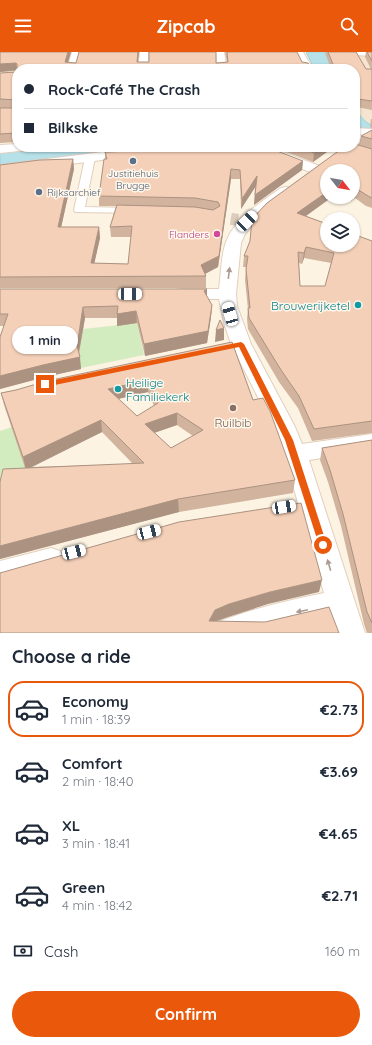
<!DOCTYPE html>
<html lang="en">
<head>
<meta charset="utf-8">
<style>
  :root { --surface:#fff; --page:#f6f6f7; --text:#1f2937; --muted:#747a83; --line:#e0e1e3; --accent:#ea580c }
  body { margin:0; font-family:Quicksand,sans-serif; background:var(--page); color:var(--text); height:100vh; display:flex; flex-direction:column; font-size:15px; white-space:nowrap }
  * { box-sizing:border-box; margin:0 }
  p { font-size:13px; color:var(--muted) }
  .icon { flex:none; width:22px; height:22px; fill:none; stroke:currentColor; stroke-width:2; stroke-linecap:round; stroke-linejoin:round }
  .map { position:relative; height:581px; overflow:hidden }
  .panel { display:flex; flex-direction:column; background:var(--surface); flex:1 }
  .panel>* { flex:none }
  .guide { position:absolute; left:12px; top:12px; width:348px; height:88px; border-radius:16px; box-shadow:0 1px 3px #0004; display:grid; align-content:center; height:88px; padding:0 12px; background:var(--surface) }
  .needle { width:26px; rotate:121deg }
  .fabs { position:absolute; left:320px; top:112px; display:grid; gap:8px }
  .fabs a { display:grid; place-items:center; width:40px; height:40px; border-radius:50%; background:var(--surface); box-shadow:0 1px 3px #0004; font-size:20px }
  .end { position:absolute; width:18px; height:18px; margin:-9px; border:5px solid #ea580c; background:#fff; box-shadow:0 0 0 2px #fff }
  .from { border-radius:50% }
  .bubble { position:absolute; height:28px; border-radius:14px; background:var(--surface); box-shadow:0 1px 3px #0004; font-size:13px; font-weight:800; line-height:28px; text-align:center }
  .car { position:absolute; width:12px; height:24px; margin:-12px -6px; border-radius:5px; box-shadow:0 0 3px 1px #0007; background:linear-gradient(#fff 24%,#345 0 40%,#fff 0 76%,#345 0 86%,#fff 0) }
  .guide b { display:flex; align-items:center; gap:14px; height:38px; font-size:15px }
  .guide b+b { border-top:1px solid var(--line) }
  .guide i { width:10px; height:10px; background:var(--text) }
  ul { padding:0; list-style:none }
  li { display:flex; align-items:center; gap:12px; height:56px; margin:0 8px 6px; padding:0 4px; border:2px solid transparent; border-radius:16px }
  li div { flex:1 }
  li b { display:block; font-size:15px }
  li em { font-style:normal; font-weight:800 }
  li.current { border-color:var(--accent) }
  li>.icon { width:36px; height:36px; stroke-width:1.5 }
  h2 { padding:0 12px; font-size:18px; line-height:48px }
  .pay { display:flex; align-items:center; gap:10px; height:44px; padding:0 12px; font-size:15px }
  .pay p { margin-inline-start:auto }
  .action { display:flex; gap:8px; margin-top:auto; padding:8px 12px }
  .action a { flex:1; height:46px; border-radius:24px; background:var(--accent); color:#fff; font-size:16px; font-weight:800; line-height:46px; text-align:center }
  header { display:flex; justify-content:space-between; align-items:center; height:52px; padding:0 12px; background:var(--accent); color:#fff; font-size:18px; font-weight:800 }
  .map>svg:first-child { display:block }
  .residential { fill:#f5e4d0 }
  .green { fill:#d2ecc0 }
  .water { fill:#b6e1e8; stroke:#9bd1da }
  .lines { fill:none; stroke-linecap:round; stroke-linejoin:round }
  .pedestrian-tunnel { stroke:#dbccbb; stroke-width:12; stroke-dasharray:12 6; stroke-linecap:butt }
  .pedestrian-casing { stroke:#e2cfbd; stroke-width:2 }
  .minor-casing { stroke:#e2cfbd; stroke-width:2 }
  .pedestrian { fill:#fff; fill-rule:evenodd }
  .minor { fill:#fff; fill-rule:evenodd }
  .wall { fill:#d2b39e; fill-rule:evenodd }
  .shaded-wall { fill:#ab9281 }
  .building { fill:#f4d0b8; stroke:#ab9281; fill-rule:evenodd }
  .oneway { fill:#ad9b91 }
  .route { fill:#ea580c }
  .service-dot { fill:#5c6f8a; stroke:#fff7ea; stroke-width:1.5 }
  .hotel-dot { fill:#d1479c; stroke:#fff7ea; stroke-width:1.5 }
  .culture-dot { fill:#0f9aa8; stroke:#fff7ea; stroke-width:1.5 }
  .education-dot { fill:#8d6e63; stroke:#fff7ea; stroke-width:1.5 }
  .labels { text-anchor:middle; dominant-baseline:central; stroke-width:3; stroke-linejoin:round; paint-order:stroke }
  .far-service-label { font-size:10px; fill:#4e5e75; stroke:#fff7ea }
  .far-hotel-label { font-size:10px; fill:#b23c85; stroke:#fff7ea; text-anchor:end }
  .culture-label { font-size:12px; fill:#0d838f; stroke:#fff7ea; text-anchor:end }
  .education-label { font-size:12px; fill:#785e54; stroke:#fff7ea }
</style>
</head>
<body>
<header><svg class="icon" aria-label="menu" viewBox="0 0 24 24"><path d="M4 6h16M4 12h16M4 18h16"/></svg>Zipcab<svg class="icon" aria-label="search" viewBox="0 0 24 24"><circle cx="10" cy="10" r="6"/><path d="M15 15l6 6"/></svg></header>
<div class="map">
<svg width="372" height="581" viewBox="0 0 372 581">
  <rect width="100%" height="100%" fill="#fdf3e2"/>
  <polygon class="residential" points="325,0 372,0 372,71 366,69 355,58 355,17 327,6"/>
  <g class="green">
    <polygon points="137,271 144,303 81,316 78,306 83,277"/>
    <polygon points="12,375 29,427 0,446 0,379"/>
  </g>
  <g class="water">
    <polygon points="306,0 325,0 332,17 314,16"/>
    <polygon points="355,58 366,70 372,73 372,79 355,74"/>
    <polygon points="48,95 150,95 0,114 0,100"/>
  </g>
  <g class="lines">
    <polyline class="pedestrian-tunnel" points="213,164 238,168"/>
    <g class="pedestrian-casing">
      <g id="pedestrian">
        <polygon points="357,0 372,0 372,4 355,3 355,1"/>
        <polygon points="355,76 372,77 372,83 355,82"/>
        <polygon points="90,103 95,106 85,155 133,156 138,159 137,161 75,160 74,158 85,106"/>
      </g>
    </g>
    <g class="minor-casing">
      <g id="minor">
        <polygon points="72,0 80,0 77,17 67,17"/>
        <polygon points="140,0 148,0 148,17 138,17"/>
        <polygon points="216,0 224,0 227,17 217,17"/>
        <polygon points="295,0 303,0 313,17 303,17"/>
        <polygon points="372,78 372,85 355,93 355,85"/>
        <polygon points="17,92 17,95 31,95 29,98 0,101 0,93"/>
        <polygon points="252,95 269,95 320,114 321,117 320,120 310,120 254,98"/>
        <polygon points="118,98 136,99 138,102 136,105 118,106 0,121 0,113"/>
        <path d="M286,135L291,136L293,139L291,142L260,165L245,182L241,191L236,242L237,254L251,292L295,375L302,392L372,382V398L309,408L365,581H335L331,565L263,581H210L215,571C250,557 286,549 324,541L284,402L273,375L231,292L224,271L219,247H181L175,246L172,242L175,238L181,237H219C221,223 221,203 226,190C235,166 261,150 281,136Z"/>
        <polygon points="51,496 60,499 64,507 60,515 0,533 0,509"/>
      </g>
    </g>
    <use href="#pedestrian" class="pedestrian"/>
    <use href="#minor" class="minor"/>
  </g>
  <g class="wall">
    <polygon points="0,0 71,0 68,10 76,11 79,0 139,0 138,10 216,11 227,10 225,0 297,0 302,10 311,16 310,17 17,17 17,19 0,20"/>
    <polygon points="325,0 356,0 366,17 371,17 365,5 366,0 372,0 372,58 357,55 355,50 355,17 331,17"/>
    <polygon points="17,19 17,90 0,91 0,56 16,56 0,56 0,21 16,20"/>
    <polygon points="371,67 372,67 372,76 370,75"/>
    <polygon points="372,78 372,97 359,93 361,84"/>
    <path d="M355,92L372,97V156L366,154L355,146L351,149L342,145H353V119H327V145H332L306,164L327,172V193H353V182L372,189V381L312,389L298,356L279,330L248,277L247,267L248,257L245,228L246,215H243L244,204L250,189L252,167L267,151L344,95H355ZM304,206L331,211L325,234H300L299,211L302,212Z"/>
    <polygon points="102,95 138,95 138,96 103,98"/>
    <polygon points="190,95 267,95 303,109 302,118 254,153 255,135 241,157 240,127 231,127 218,215 205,222 206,224 206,236 0,236 0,113 73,107 74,117 61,175 99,175 100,186 94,211 128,212 131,185 111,185 110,175 116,154 99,154 99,144 105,107 105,100 190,97"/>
    <polygon points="273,95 334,95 313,110"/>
    <polygon points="0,237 207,245 212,253 211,265 207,291 145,304 137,271 117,274 117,266 85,266 79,302 81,317 45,325 0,337 0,285 4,274 0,274"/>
    <path d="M232,290L253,348L295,428L293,441L179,460L0,507V430L25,416L4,353L1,341L16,338ZM148,340L154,354L137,364L118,347ZM177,373L193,384L171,396L154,381ZM102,380L133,412L30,415Z"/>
    <polygon points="372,388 372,581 367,581 364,572 341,474 328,430 320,408 322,396"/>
  </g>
  <g class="shaded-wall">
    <polygon points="68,0 71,0 66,17 65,10"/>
    <polygon points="138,0 139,0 137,17 137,10"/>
    <polygon points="16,11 17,18 0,20 0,12"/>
    <polygon points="322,95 334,95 313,110 314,101"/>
    <polygon points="73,107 74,117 59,185 58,175"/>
    <polygon points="303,109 302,118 254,153 255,143"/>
    <polygon points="231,117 231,127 218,215 201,224 201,213"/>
    <polygon points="257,124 256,134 241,157 242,147"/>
    <polygon points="357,137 355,146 351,149 352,145 353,145 353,139"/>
    <polygon points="327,140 327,145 332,145 296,171 297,161"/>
    <polygon points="99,175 100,186 92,222 91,211"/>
    <polygon points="306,195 304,206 302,212 304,201"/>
    <polygon points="207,237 207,248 204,239"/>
    <polygon points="212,253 211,265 207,291 145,304 144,292"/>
    <polygon points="83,255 85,266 78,305 80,305 81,317 45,325 0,337 0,324 77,294"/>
    <polygon points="136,259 137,271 117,274 117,262"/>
    <polygon points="224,276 224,288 215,290 216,278"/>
    <polygon points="148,328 148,340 109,349 108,337"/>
    <polygon points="177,361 177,373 145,384 145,372"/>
    <polygon points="101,368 102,380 26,418 23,405"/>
    <polygon points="178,447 179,460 0,507 0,494"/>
    <polygon points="322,528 319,540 268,552 228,565 214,570 209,569 215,558 229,552 270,540"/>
  </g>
  <g class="building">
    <polygon points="0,0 68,0 65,10 76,11 79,0 138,0 137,10 149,10 149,0 216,0 216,11 228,10 227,0 297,0 302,10 308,11 311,16 306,14 307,17 17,17 17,12 16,11 0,12"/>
    <polygon points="328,0 356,0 366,17 372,17 372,49 358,47 355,41 355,17 335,17"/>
    <polygon points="367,0 372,0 372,9"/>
    <polygon points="17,19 17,51 17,48 0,47 0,21 16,20"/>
    <polygon points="17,55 17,84 16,81 0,82 0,56 16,56"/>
    <polygon points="355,70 356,75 355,84"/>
    <polygon points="372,78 372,87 361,84"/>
    <path d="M355,92L372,97V146L368,144L357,137L353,139V119H327V140L297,161L327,172V193H353V182L372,189V369L314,377L299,344L281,318L249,266L248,256H250L246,217L248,204H244L250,189L252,167L267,151L344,95H355ZM306,195L334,201L325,234H300L298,200L304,201Z"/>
    <polygon points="191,95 267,95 303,109 255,143 257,124 242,147 240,118 231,117 219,204 201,213 206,224 0,225 0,113 40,108 73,107 58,175 99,175 91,211 128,212 132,174 110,175 117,153 195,155 213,158 220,154 218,150 195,146 99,144 104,107 107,107 105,100 192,97"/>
    <polygon points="298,95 322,95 314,101"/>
    <polygon points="0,237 207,237 204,239 212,253 208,279 144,292 136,259 117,262 118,254 83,255 77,294 80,305 43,313 0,324 0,285 8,262 0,262"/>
    <polygon points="220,268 224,276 216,278"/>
    <path d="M232,290L253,348L263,346L270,359L295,428L178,447L0,494V430L3,417L144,411L101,368L23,405L1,341L16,338L47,329ZM148,328L158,351L137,364L108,337ZM177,361L203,378L171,396L145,372Z"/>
    <polygon points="372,388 372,571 367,560 343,462 330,418 322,396"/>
    <polygon points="301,451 322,528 270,540 229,552 215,558 209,569 265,570 329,555 339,581 0,581 0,521 179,470"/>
  </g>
  <defs><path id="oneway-solid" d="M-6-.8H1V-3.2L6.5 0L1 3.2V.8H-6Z"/></defs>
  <g class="oneway">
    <use href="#oneway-solid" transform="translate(229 221) rotate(-83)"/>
    <use href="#oneway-solid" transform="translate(329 513) rotate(-106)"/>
    <use href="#oneway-solid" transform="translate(302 559) rotate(168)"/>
  </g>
  <polygon class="route" points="241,290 244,292 293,388 327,493 326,496 323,497 319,493 285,388 239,295 45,335 41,332 45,330"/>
  <g class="service-dot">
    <circle cx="133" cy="109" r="4"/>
    <circle cx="39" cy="140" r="4"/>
  </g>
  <circle class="hotel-dot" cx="217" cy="182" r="4"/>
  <g class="culture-dot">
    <circle cx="358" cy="253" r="4"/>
    <circle cx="118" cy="337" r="4"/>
  </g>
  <circle class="education-dot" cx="233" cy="356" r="4"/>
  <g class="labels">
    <g class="far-service-label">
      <text x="133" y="121">Justitiehuis<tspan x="133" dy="12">Brugge</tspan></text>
      <text x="47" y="140" text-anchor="start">Rijksarchief</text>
    </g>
    <g class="far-hotel-label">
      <text x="209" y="182">Flanders</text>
    </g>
    <g class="culture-label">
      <text x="350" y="253">Brouwerijketel</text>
      <text x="126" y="330" text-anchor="start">Heilige<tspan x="126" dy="14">Familiekerk</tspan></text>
    </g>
    <g class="education-label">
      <text x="233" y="370">Ruilbib</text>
    </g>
  </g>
</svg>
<div class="fabs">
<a><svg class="needle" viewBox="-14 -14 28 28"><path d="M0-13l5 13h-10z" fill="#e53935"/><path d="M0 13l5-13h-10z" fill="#747a83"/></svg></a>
<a><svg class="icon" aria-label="layers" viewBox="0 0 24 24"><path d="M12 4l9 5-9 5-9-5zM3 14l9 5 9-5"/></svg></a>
</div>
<i class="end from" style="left:323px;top:493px"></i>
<i class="end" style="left:45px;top:332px"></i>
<div class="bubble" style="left:12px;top:274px;width:66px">1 min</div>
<i class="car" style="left:247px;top:169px;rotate:46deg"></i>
<i class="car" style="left:130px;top:242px;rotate:90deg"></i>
<i class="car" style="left:230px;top:262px;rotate:344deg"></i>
<i class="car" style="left:284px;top:455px;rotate:81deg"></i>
<i class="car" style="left:149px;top:480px;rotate:75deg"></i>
<i class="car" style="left:74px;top:500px;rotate:75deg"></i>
<div class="guide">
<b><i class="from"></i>Rock-Café The Crash</b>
<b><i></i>Bilkske</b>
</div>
</div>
<section class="panel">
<h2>Choose a ride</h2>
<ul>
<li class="current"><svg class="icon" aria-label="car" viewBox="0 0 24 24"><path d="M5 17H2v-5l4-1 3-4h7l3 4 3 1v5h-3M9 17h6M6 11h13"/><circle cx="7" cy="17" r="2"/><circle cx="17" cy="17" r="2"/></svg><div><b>Economy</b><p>1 min · 18:39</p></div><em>€2.73</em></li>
<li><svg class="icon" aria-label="car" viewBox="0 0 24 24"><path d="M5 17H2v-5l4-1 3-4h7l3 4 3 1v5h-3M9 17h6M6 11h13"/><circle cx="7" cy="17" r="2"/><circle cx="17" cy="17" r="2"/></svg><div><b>Comfort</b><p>2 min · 18:40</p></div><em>€3.69</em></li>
<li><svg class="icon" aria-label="car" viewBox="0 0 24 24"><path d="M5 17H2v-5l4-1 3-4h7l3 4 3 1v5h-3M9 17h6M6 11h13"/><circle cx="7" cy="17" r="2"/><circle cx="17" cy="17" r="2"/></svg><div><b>XL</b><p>3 min · 18:41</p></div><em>€4.65</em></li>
<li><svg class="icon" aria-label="car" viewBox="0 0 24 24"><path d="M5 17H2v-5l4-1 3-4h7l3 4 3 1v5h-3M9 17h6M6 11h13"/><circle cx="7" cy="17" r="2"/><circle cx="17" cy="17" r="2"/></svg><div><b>Green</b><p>4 min · 18:42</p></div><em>€2.71</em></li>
</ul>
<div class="pay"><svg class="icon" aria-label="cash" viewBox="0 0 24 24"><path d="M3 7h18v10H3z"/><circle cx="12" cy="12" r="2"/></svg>Cash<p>160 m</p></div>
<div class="action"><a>Confirm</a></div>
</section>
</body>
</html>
